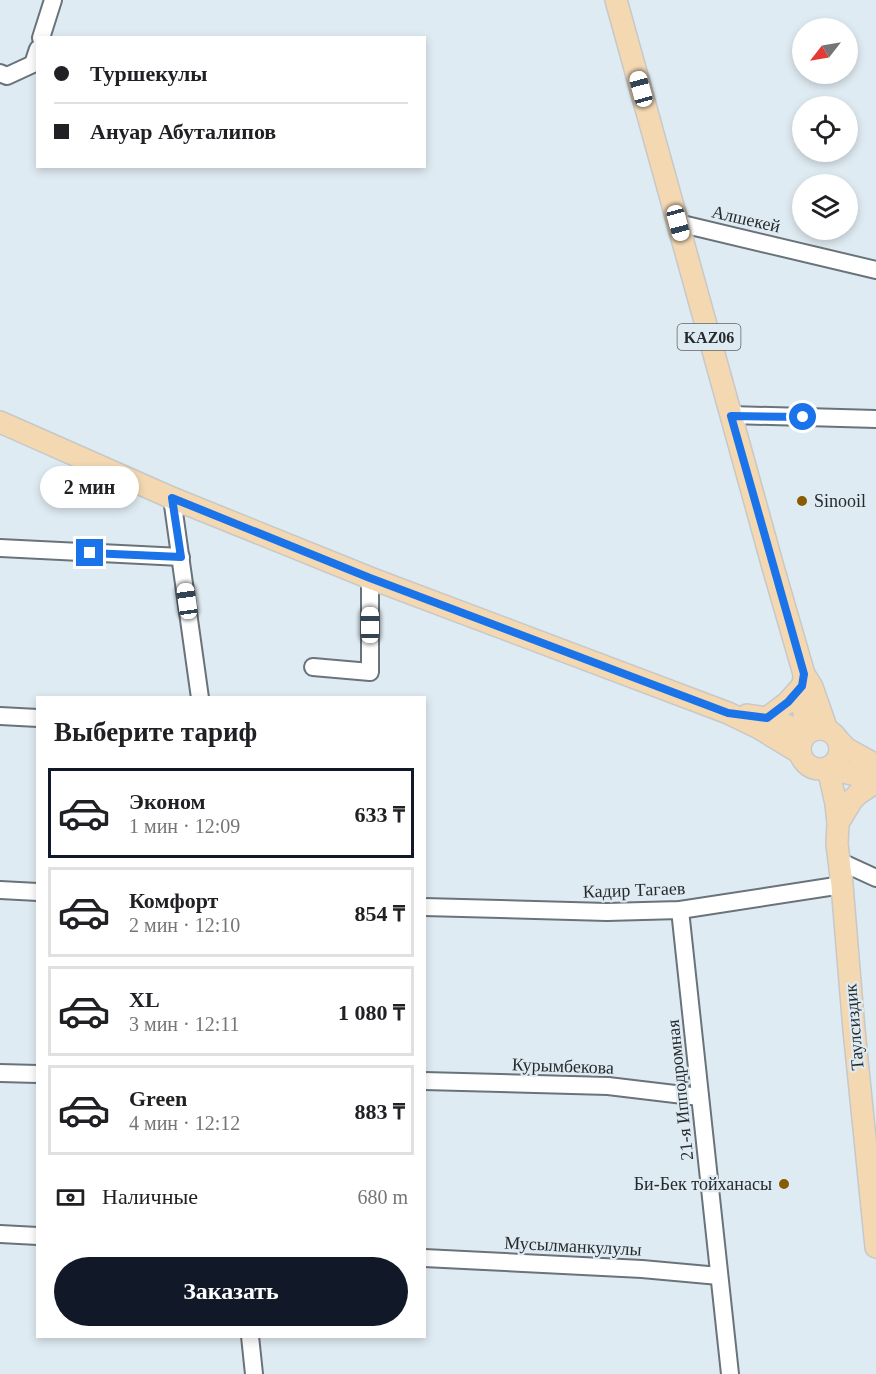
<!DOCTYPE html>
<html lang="ru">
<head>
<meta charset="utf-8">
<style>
  :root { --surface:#fff; --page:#f2f2f2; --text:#202124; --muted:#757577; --line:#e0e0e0; --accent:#111827 }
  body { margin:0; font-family:"Times New Roman",serif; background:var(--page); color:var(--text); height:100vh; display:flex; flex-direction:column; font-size:22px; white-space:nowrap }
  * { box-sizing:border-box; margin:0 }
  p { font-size:20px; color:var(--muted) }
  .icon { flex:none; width:33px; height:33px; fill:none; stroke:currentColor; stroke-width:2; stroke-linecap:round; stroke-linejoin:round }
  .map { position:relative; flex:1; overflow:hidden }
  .details { position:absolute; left:36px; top:696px; width:390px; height:642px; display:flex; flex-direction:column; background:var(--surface); border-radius:0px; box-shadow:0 3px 9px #0003 }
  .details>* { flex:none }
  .banner { position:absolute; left:36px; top:36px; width:390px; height:132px; border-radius:0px; box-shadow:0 3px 9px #0003; display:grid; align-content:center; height:132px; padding:0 18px; background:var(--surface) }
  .needle { width:39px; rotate:239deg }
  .fabs { position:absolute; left:792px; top:18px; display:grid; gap:12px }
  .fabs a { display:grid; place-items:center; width:66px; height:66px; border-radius:50%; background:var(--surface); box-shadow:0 3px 9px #0003; font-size:30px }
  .end { position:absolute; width:27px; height:27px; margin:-14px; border:8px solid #1a73e8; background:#fff; box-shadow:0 0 0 3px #fff }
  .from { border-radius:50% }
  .bubble { position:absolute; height:42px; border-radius:21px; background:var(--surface); box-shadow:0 3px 9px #0003; font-size:20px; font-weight:600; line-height:42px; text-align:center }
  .car { position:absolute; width:18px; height:36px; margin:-18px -9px; border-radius:8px; box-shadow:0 0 4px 2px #0007; background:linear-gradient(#fff 24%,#345 0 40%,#fff 0 76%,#345 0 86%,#fff 0) }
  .banner b { display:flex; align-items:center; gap:21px; height:57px; font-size:22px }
  .banner b+b { border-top:2px solid var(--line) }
  .banner i { width:15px; height:15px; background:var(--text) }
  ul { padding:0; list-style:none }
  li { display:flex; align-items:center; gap:18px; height:90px; margin:0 12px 9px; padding:0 6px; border:3px solid var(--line); border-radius:0px }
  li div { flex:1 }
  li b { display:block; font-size:22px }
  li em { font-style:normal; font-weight:600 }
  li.on { border-color:var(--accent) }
  li>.icon { width:54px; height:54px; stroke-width:1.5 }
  h2 { padding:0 18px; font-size:27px; line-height:72px }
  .pay { display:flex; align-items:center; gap:15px; height:66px; padding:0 18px; font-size:22px }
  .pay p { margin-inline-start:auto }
  .cta { display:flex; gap:12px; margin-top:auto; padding:12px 18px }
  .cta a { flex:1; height:69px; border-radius:36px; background:var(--accent); color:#fff; font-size:24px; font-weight:600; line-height:69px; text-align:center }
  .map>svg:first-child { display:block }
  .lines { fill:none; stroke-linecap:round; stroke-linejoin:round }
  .minor-casing { stroke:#69737a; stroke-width:20 }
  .major-casing { stroke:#c7c8c8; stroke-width:24 }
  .minor { stroke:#fff; stroke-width:16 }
  .major { stroke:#f3d8b2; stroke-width:21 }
  .route { stroke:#1a73e8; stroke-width:8 }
  .poi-dot { fill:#895b00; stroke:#dfebf2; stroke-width:2 }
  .labels { text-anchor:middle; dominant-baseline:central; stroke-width:4.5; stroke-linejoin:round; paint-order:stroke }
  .shield { fill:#dfebf2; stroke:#5e6468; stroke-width:1.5 }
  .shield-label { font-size:16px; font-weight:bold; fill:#262a2d }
  .street-label { font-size:18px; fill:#262a2d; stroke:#dfebf2 }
  .poi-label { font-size:18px; fill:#262a2d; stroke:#dfebf2; text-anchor:start }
</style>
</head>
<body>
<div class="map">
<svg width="876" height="1374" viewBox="0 0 876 1374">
  <rect width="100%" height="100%" fill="#dfebf2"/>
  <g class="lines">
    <g class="minor-casing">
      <g id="minor">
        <polyline points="41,38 53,0"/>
        <polyline points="0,73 7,76 33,64 38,49"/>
        <polyline points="678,223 876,270"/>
        <polyline points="731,415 876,419"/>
        <polyline points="172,498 200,698"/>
        <polyline points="0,548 181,557"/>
        <polyline points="313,667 370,672 370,578"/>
        <polyline points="0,716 38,718"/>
        <polyline points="839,861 876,878"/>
        <polyline points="0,890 38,892"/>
        <polyline points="424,907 607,912 680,910 842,885"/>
        <polyline points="680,910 730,1374"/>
        <polyline points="0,1073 38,1074"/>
        <polyline points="424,1081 608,1086 700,1097"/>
        <polyline points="0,1234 38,1236"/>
        <polyline points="424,1258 642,1269 719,1276"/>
        <polyline points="250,1336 254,1374"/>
      </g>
    </g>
    <g class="major-casing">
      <g id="major">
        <polyline points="616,0 773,567 804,674 812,687 827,730"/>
        <polyline points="0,422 172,498 370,578 728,713 759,728 800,753"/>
        <polyline points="747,715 767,718 807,733 802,700 804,675"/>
        <polyline points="767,718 788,702 802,686"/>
        <circle cx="820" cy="749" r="20"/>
        <polyline points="839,741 847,749 876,765"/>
        <polyline points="876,780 828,768 836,804 838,823 837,844 842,885 854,1030 876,1247"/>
        <polyline points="838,823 852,800 858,794 876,782"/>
      </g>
    </g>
    <use href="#minor" class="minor"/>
    <use href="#major" class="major"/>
  </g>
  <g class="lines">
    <polyline class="route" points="90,553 181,557 172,498 370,578 728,713 767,718 788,702 802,686 804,674 731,416 803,417"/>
  </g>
  <g class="poi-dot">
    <circle cx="802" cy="501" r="6"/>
    <circle cx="784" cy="1184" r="6"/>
  </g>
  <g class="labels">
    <rect class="shield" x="677.5" y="324" width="63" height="26" rx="4.5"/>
    <g class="shield-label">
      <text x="709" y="337">KAZ06</text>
    </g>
    <g class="street-label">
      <text transform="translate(746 219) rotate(13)">Алшекей</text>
      <text transform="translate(634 890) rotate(-2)">Кадир Тагаев</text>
      <text transform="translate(854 1027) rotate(-95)">Таулсиздик</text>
      <text transform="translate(563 1066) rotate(2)">Курымбекова</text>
      <text transform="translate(680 1090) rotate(-96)">21-я Ипподромная</text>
      <text transform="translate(573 1246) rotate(3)">Мусылманкулулы</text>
    </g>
    <g class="poi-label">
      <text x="814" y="501">Sinooil</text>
      <text x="772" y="1184" text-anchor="end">Би-Бек тойханасы</text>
    </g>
  </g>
</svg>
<div class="fabs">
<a><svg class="needle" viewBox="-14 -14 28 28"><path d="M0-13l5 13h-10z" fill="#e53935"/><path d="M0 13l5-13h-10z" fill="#757577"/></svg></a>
<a><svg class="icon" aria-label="locate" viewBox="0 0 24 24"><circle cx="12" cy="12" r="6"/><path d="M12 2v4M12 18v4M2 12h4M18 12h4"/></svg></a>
<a><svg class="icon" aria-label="layers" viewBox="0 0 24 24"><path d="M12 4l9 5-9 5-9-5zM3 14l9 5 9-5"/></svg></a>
</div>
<i class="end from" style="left:803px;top:417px"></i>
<i class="end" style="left:90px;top:553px"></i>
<div class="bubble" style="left:40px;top:466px;width:99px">2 мин</div>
<i class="car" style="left:641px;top:89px;rotate:345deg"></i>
<i class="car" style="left:678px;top:223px;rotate:165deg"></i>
<i class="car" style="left:187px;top:601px;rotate:352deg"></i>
<i class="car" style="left:370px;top:625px;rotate:0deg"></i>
<div class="banner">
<b><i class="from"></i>Туршекулы</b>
<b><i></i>Ануар Абуталипов</b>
</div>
<section class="details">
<h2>Выберите тариф</h2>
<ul>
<li class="on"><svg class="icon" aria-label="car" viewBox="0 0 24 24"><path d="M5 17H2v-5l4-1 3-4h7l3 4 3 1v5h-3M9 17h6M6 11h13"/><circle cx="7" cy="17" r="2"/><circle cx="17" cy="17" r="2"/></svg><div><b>Эконом</b><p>1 мин · 12:09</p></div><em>633 ₸</em></li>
<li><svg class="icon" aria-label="car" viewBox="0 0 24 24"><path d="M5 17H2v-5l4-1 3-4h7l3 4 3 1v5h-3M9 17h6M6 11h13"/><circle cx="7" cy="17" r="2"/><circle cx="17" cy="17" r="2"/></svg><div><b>Комфорт</b><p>2 мин · 12:10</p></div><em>854 ₸</em></li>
<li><svg class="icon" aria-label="car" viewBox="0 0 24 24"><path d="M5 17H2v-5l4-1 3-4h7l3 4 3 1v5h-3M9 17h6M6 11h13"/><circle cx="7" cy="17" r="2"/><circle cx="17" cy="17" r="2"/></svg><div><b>XL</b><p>3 мин · 12:11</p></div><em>1 080 ₸</em></li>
<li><svg class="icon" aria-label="car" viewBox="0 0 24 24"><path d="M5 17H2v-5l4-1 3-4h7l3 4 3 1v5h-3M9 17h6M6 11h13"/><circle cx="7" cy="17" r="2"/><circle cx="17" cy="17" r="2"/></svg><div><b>Green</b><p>4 мин · 12:12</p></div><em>883 ₸</em></li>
</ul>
<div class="pay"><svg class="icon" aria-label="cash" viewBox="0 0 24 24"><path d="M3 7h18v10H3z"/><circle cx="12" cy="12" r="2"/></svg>Наличные<p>680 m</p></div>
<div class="cta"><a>Заказать</a></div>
</section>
</div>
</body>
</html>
